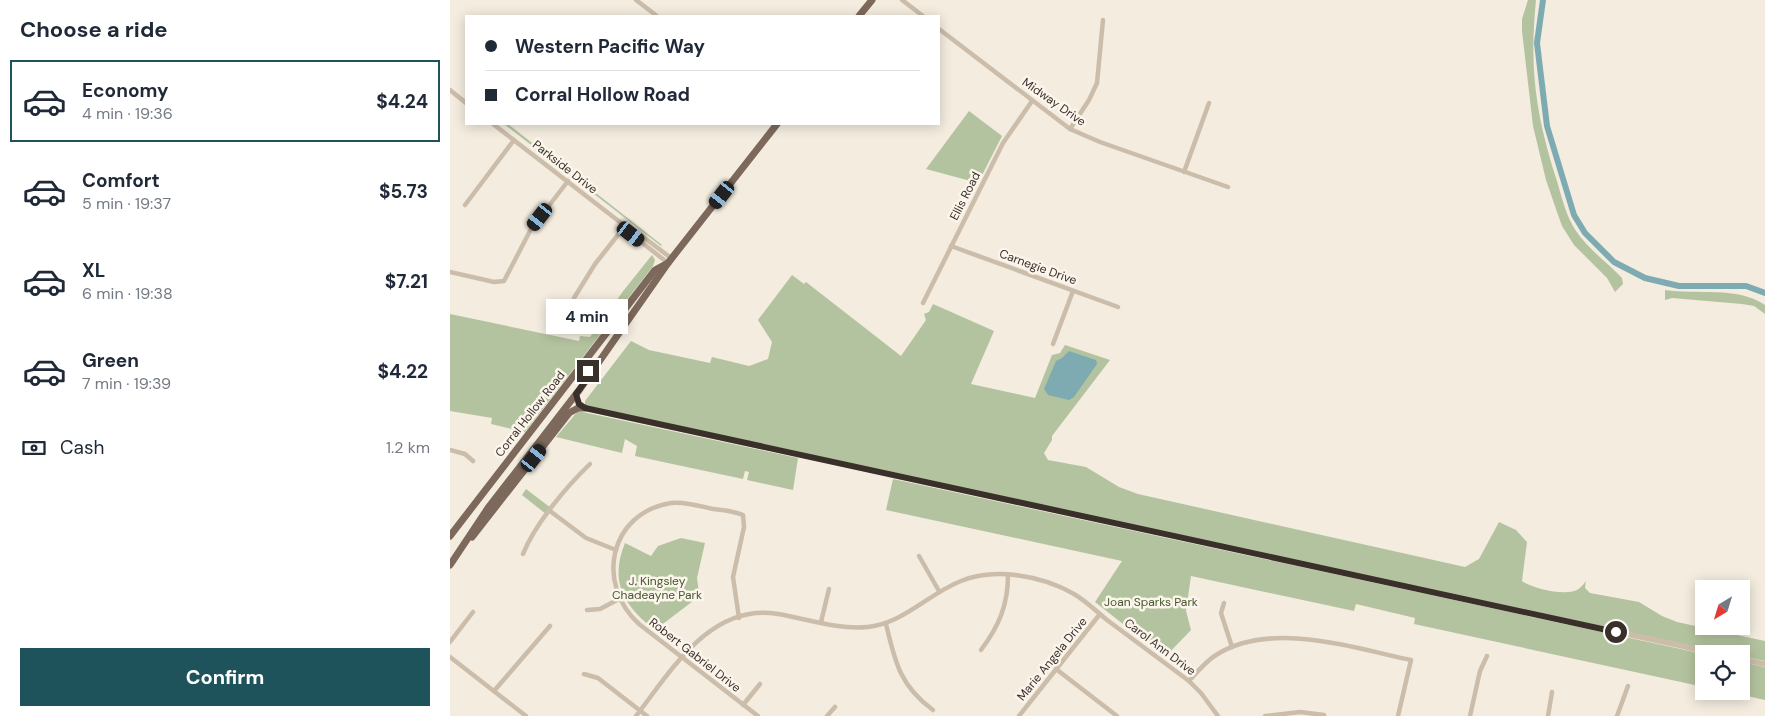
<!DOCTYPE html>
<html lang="en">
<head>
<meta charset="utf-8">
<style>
  :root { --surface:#fff; --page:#f6f6f7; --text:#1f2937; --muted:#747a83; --line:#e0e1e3; --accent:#1f535c }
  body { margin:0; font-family:"DM Sans",sans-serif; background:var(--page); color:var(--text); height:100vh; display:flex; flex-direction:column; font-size:19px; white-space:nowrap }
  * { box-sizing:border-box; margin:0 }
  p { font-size:16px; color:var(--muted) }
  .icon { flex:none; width:28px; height:28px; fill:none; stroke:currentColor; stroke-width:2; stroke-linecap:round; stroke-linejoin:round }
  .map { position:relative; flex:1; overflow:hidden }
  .details { display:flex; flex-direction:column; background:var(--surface); width:450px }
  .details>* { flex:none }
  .top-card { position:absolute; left:15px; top:15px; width:475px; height:110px; border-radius:0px; box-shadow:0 2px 12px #0003; display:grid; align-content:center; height:110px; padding:0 20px; background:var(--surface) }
  .needle { width:32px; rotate:218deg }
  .controls { position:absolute; left:1245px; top:580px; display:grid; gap:10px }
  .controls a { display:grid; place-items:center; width:55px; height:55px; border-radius:0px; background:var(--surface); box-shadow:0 2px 12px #0003; font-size:25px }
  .end { position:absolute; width:22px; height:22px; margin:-11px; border:6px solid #3a302a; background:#fff; box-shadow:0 0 0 2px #fff }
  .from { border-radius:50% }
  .bubble { position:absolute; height:35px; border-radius:0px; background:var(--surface); box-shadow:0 2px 12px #0003; font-size:16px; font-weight:700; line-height:35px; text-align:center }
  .car { position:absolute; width:15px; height:30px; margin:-15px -8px; border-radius:6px; box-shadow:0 0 4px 1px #0007; background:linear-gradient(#222 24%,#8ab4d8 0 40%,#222 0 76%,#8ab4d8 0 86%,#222 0) }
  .top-card b { display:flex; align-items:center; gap:18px; height:48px; font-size:19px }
  .top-card b+b { border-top:1px solid var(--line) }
  .top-card i { width:12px; height:12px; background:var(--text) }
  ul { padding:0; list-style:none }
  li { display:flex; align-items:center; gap:15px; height:82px; margin:0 10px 8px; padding:0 10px; border:2px solid transparent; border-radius:0px }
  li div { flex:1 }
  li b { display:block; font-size:19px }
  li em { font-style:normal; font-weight:700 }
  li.active { border-color:var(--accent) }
  li>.icon { width:45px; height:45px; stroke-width:1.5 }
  h2 { padding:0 20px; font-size:22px; line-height:60px }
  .pay { display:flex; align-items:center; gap:12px; height:55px; padding:0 20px; font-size:19px }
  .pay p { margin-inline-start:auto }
  .button { display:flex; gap:10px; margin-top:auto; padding:10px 20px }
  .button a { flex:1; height:58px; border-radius:0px; background:var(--accent); color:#fff; font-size:20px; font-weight:700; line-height:58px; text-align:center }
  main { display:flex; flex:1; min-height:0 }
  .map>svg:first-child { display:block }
  .green { fill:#b4c39f }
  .water { fill:#7eaab1 }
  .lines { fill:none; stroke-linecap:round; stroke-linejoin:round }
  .canal { stroke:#7eaab1; stroke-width:6 }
  .minor { stroke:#ccbdab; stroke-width:4.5 }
  .tertiary { stroke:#ccbdab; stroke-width:5.5 }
  .primary { stroke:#7c695b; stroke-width:7 }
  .route { stroke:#3a302a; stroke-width:6 }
  .labels { text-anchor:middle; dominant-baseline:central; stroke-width:5; stroke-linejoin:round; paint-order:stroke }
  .street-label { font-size:12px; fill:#3a302a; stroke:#fbf5ec }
  .park-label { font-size:12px; fill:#45582d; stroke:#fbf5ec }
</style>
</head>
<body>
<main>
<section class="details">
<h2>Choose a ride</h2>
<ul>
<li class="active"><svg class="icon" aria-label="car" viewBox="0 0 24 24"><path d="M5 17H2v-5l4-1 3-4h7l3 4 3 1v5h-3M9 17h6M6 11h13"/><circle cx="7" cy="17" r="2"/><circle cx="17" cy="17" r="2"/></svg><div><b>Economy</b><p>4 min · 19:36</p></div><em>$4.24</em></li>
<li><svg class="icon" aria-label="car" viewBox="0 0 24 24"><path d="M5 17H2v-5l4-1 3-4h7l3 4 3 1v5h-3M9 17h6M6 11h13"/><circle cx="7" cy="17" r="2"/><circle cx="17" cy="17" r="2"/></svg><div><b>Comfort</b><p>5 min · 19:37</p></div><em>$5.73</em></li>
<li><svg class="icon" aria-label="car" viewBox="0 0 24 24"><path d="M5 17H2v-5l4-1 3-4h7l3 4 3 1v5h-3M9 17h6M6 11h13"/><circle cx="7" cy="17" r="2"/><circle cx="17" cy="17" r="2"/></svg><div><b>XL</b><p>6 min · 19:38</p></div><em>$7.21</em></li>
<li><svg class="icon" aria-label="car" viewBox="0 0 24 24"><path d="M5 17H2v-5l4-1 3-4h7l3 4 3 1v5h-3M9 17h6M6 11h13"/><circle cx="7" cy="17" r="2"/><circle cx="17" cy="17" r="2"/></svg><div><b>Green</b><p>7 min · 19:39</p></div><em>$4.22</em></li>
</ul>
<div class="pay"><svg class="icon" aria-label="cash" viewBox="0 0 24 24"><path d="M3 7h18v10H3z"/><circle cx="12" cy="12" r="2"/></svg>Cash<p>1.2 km</p></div>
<div class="button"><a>Confirm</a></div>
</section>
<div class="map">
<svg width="1315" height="716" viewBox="0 0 1315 716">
  <rect width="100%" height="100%" fill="#f3ecdf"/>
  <g class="green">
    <path d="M1078,0H1086C1079,69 1086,116 1107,181C1112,198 1116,216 1126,231C1139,250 1157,262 1172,278L1173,284L1165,292L1157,278L1124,245L1112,226L1107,212L1096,180L1083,126L1072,31V19Z"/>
    <polygon points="519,111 552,136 528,183 476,169"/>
    <polygon points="54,124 58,124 212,245 211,246"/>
    <polygon points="202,255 205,260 203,266 75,432 41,424 42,418 0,411 0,314 129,341 130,336 140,337 174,290"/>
    <path d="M342,275L354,284L356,282L451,356L476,320L474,314L479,312L483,304L544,331L521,384L585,398L602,355L610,353L615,345L660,360L602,436V440L594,453L598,460L636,467L669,487L688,494L1015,567L1029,559L1049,522L1066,530L1077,542L1072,581C1083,589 1115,596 1127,590C1130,588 1134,584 1136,581L1135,588L1140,593L1189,602L1212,616L1227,622L1315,641V661L1291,656V654H1280L272,436L135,405V401L181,341L199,350L260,363L262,357L299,366L318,359L322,342L308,320Z"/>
    <path d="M1215,290C1247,295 1287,286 1315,305V314L1304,306L1292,304L1222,298L1215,300Z"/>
    <polygon points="128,411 348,458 343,490 297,480 299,472 295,471 293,479 185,456 187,446 175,439 172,453 106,437"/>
    <polygon points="443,479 1254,654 1254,687 964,624 965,618 906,604 904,611 741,576 736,611 741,630 715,657 645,602 672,561 436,510"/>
    <polygon points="76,489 101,508 96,514 72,495"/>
    <path d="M231,538L255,543L247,578L250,600L243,601L205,630C174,606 159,582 175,543L201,556L208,546Z"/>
    <polygon points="1291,662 1315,667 1315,700 1275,691 1291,691"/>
  </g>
  <polygon class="water" points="619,351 646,360 647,364 624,397 619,400 598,395 594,389 606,361 612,358"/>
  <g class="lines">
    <polyline class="canal" points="1093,0 1087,43 1097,126 1124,215 1135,233 1164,262 1195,278 1229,286 1296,286 1315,293"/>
    <g class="minor">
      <polyline points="186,0 207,16"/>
      <polyline points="452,0 473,16"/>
      <polyline points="489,29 620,129 650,142 778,187"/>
      <polyline points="0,90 16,103"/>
      <polyline points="43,124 175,226 181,234 218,263"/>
      <polyline points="620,129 639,100 647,83 653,20"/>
      <polyline points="734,172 759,103"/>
      <polyline points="15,205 64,140"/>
      <polyline points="176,227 184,230 221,258"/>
      <polyline points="501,246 668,307"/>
      <polyline points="0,272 44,282 54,281 81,229 118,181"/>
      <polyline points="124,298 145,264 175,226"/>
      <polyline points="473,303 553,143 582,101"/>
      <polyline points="603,344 623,291"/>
      <polyline points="0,450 15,454 23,461"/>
      <polyline points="100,511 136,538 166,550"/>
      <path d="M73,554C85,524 116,487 140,464"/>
      <polyline points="469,556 489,591"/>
      <polyline points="774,603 771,613 782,647"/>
      <polyline points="137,610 150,609 169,599"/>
      <path d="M289,618L283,577L294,527L293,515C284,511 272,510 263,509C250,506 234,501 221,503C159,513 145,584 189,624L308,716"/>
      <polyline points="371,622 379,589"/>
      <path d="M436,624C445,662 450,686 483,710"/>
      <polyline points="0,642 23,612"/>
      <path d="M531,650C549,626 558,605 558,575"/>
      <polyline points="0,657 76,716"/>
      <polyline points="606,669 667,716"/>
      <polyline points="134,674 148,678 197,716"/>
      <path d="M739,681C747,672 756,661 766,655C821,620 903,648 961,660L948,716"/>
      <polyline points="44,691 100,626"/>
      <polyline points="293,705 310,684"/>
      <path d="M186,716C221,671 261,602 328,614C357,619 388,630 418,627C454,623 478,594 511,581C546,567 593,576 624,594C636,601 647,612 657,620C684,640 712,661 739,681L751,693L768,716"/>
      <polyline points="377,716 385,707"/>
      <polyline points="569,716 650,614"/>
      <polyline points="815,716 850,712 874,715"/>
      <polyline points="1020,716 1030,671 1037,656"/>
      <polyline points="1098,716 1102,692"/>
      <polyline points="1167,716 1178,686"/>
    </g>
    <g class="tertiary">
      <polyline points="127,392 127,402 135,408 1269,654"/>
      <polyline points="1291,659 1315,664"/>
    </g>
    <g class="primary">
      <polyline points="409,16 422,0"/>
      <polyline points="0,536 205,270 218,263"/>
      <polyline points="22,537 119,413 128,408 135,408"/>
      <polyline points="0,565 38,508 130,389 218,263 327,124"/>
    </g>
  </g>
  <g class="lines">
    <polyline class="route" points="138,371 140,375 126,394 129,404 135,408 1166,632"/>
  </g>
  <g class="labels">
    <g class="street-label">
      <text transform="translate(604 102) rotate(35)">Midway Drive</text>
      <text transform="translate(115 167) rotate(38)">Parkside Drive</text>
      <text transform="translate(515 196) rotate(-63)">Ellis Road</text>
      <text transform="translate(588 267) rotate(20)">Carnegie Drive</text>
      <text transform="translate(80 414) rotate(-52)">Corral Hollow Road</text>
      <text transform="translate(710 647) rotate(37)">Carol Ann Drive</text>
      <text transform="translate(245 655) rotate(38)">Robert Gabriel Drive</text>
      <text transform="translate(602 659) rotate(-51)">Marie Angela Drive</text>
    </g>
    <g class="park-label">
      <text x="207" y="581">J. Kingsley<tspan x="207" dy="14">Chadeayne Park</tspan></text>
      <text x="701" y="602">Joan Sparks Park</text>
    </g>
  </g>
</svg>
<div class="controls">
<a><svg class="needle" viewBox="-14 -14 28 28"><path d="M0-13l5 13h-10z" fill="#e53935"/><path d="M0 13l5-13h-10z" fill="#747a83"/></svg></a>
<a><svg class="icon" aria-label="locate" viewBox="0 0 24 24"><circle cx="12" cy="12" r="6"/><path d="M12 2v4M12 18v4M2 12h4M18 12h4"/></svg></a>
</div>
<i class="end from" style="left:1166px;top:632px"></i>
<i class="end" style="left:138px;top:371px"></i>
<div class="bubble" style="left:96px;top:299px;width:82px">4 min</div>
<i class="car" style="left:272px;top:195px;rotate:218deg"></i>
<i class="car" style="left:90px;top:217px;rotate:218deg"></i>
<i class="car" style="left:181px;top:234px;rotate:128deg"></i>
<i class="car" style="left:84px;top:458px;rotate:38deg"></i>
<div class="top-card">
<b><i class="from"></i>Western Pacific Way</b>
<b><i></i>Corral Hollow Road</b>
</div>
</div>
</main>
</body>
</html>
